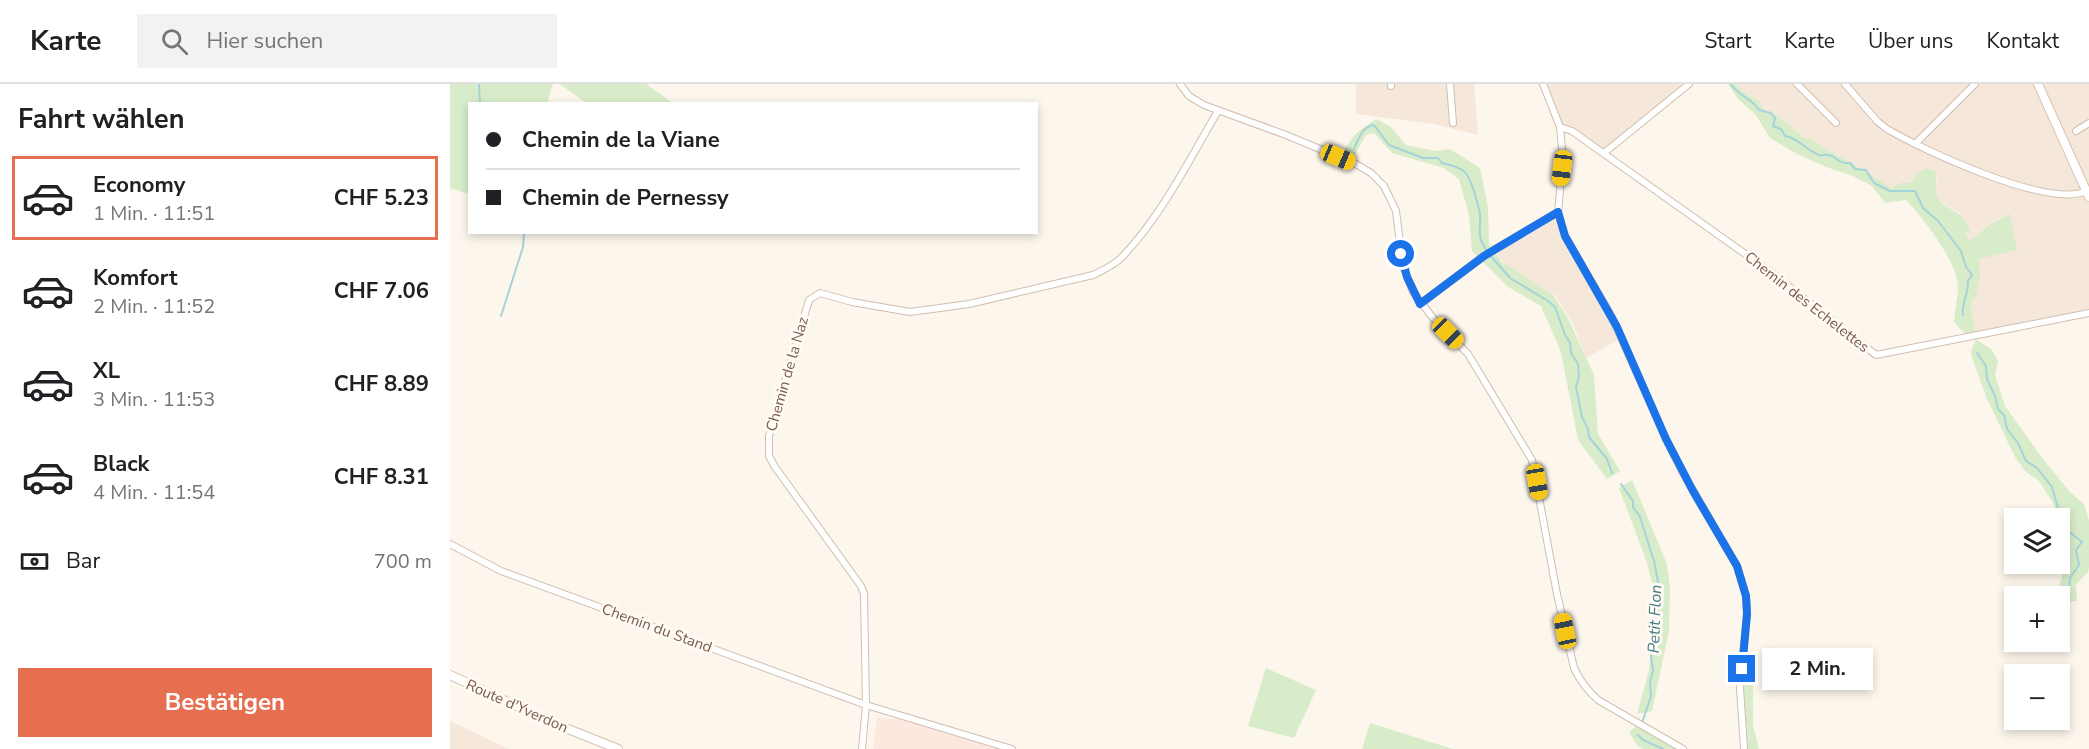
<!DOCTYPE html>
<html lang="de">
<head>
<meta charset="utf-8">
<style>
  :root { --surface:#fff; --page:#f2f2f2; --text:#202124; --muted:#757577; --line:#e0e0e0; --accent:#e76f51 }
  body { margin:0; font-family:"Nunito Sans",sans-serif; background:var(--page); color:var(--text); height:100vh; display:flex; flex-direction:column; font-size:22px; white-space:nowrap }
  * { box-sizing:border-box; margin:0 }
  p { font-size:20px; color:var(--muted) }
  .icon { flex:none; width:33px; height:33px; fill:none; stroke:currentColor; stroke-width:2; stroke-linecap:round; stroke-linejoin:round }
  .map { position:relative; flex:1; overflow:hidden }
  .details { display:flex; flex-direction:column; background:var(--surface); width:450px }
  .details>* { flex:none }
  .banner { position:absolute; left:18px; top:18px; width:570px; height:132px; border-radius:0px; box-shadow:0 3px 9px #0003; display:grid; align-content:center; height:132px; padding:0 18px; background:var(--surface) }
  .controls { position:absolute; left:1554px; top:424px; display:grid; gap:12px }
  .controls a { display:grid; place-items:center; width:66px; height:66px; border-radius:0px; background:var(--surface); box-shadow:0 3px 9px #0003; font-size:30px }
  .end { position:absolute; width:27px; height:27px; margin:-14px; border:8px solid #1a73e8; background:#fff; box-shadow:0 0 0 3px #fff }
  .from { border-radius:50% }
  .bubble { position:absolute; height:42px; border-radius:0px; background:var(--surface); box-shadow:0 3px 9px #0003; font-size:20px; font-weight:700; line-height:42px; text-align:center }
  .car { position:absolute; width:18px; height:36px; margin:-18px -9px; border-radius:8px; box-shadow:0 0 4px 2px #0007; background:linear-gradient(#f5c518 24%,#345 0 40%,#f5c518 0 76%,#345 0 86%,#f5c518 0) }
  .banner b { display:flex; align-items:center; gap:21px; height:57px; font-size:22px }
  .banner b+b { border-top:2px solid var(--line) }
  .banner i { width:15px; height:15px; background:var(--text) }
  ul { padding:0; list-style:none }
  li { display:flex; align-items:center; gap:18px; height:84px; margin:0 12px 9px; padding:0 6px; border:3px solid transparent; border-radius:0px }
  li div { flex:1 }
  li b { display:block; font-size:22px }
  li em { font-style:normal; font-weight:700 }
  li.current { border-color:var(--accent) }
  li>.icon { width:54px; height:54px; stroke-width:1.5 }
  h2 { padding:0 18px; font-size:27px; line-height:72px }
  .pay { display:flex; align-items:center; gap:15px; height:66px; padding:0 18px; font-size:22px }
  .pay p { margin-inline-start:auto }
  .action { display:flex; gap:12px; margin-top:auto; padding:12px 18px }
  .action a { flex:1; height:69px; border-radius:0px; background:var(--accent); color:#fff; font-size:24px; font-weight:700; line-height:69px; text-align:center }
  header { display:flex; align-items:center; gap:36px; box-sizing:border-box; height:84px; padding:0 30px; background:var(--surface); border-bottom:2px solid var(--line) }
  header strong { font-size:28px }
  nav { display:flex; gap:33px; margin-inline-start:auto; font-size:21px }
  .search { width:420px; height:54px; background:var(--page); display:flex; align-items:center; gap:15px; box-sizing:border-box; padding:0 21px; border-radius:0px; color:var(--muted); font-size:22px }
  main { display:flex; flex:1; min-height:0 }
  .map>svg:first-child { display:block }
  .residential { fill:#f5e8da }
  .commercial { fill:#fde8e0 }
  .green { fill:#d8ecc9 }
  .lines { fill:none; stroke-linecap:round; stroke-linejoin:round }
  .stream { stroke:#a5d3da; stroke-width:2 }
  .street-casing { stroke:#d1beb0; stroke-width:8 }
  .secondary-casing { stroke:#d6c0b0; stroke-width:10 }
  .street { stroke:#fff; stroke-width:6 }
  .secondary { stroke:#fff; stroke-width:8 }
  .route { stroke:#1a73e8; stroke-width:8 }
  .labels { text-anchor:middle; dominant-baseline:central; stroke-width:6; stroke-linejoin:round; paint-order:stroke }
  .street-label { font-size:15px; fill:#7a5c4d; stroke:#fffaf3 }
  .water-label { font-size:16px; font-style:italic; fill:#437c86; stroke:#fffaf3 }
</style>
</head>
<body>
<header>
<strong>Karte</strong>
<div class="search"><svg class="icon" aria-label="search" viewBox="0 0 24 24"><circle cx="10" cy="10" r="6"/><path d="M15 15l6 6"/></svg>Hier suchen</div>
<nav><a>Start</a><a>Karte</a><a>Über uns</a><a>Kontakt</a></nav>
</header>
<main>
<section class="details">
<h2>Fahrt wählen</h2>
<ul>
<li class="current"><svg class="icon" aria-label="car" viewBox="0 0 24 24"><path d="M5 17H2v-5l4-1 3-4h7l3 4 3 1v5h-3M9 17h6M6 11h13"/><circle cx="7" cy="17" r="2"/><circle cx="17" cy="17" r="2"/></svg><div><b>Economy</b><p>1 Min. · 11:51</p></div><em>CHF 5.23</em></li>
<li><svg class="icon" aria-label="car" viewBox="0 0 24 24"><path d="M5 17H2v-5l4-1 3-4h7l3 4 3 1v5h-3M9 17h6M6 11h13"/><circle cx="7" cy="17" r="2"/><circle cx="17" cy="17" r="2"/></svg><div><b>Komfort</b><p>2 Min. · 11:52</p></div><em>CHF 7.06</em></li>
<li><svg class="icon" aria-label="car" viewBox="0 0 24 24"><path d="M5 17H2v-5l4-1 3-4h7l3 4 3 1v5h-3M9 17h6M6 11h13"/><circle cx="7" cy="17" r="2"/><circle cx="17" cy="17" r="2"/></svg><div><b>XL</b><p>3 Min. · 11:53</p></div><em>CHF 8.89</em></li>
<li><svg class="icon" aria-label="car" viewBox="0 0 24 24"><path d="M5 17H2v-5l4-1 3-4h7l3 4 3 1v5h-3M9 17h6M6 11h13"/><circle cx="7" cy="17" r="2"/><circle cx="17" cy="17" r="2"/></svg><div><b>Black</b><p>4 Min. · 11:54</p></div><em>CHF 8.31</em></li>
</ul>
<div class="pay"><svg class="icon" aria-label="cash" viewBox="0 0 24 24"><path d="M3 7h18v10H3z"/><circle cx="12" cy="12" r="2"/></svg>Bar<p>700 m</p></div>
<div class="action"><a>Bestätigen</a></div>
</section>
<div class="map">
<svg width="1639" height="665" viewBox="0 0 1639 665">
  <rect width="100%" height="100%" fill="#fdf6ec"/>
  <g class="residential">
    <polygon points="906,0 1024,0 1028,51 984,40 906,30"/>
    <polygon points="1093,0 1239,0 1154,69 1122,47 1110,43"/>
    <polygon points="1285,0 1639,0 1639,227 1526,251 1521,228 1522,215 1526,214 1527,208 1529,175 1560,129 1540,139 1526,154 1519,156 1509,128 1499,124 1488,115 1485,106 1487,93 1467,90 1461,99 1453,98 1441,104 1419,88 1384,71 1360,54 1356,55 1327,31 1313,25 1309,16 1297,11"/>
    <polygon points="1103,129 1110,136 1161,231 1175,252 1136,274 1123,240 1105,211 1075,195 1065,192 1040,161 1056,158"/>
    <polygon points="0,637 59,665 0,665"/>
  </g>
  <polygon class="commercial" points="427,634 448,635 477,642 552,665 423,665"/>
  <g class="green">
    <polygon points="0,0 103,0 97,19 20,20 19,110 0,104"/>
    <polygon points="110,0 196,0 223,19 136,19"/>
    <path d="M1278,0H1285L1297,11L1309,16L1313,25L1327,31L1356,55L1360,54C1386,74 1416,84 1441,104L1453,98L1461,99L1467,90L1475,84L1485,87C1488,96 1483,107 1489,116C1501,130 1513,124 1520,147L1516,149L1519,156C1529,153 1531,146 1539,141C1545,136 1554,134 1560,129L1567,166L1529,175L1530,192L1526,214L1522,215L1521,228L1526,251L1517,252L1504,238C1505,226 1507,216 1508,205C1509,179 1473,134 1456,116L1435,119L1422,102L1403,92L1376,83L1347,70L1320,54L1306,31L1288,15Z"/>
    <polygon points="926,35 941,43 956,61 986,67 1000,65 1030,84 1038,123 1039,160 1052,178 1103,211 1118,234 1144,291 1148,350 1170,387 1157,395 1128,356 1111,268 1091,222 1058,203 1022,167 1019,131 1009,95 994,84 942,69 924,49 916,51 903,74 891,70 906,49"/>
    <polygon points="1526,255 1542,266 1548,277 1545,291 1555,322 1590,371 1619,407 1634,420 1639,437 1639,483 1638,488 1626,501 1627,517 1615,518 1610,500 1616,476 1614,446 1603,419 1589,397 1575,387 1565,373 1537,315 1522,274 1521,267"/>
    <polygon points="1182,396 1217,480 1220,504 1219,547 1202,627 1187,630 1199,586 1205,509 1196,476 1169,404"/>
    <polygon points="816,584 866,606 844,654 798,642"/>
    <polygon points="1298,596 1303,602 1303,641 1309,665 1298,665 1293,598"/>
    <polygon points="920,639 1003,665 912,665"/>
    <polygon points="1186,642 1226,665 1193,665 1187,661 1179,648"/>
  </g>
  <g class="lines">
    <g class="stream">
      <polyline points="29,0 30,20"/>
      <path d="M1281,0C1288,12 1302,14 1309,26L1321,29L1325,34L1323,42L1331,45L1335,52C1347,53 1357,67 1369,71C1372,72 1375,70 1379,71C1388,73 1387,80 1400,79L1405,85L1416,86L1424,99L1440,107H1465L1473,124L1488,137L1511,167L1516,183L1522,191L1518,197C1519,210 1511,219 1513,231"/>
      <path d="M904,65C908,55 913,42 924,41L939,61L973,74H988L992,79C1014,84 1017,86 1024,107C1026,115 1029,123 1030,131C1031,146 1026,152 1037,167"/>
      <polyline points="1040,171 1060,194 1098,217 1105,223 1115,251 1120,259 1121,269 1128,280 1129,292 1126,303 1132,333 1138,345 1139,353 1157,375 1162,389"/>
      <polyline points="51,232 73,163 74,148"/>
      <polyline points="1527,269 1536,282 1537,295 1545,312 1548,325 1554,331 1557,345 1568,359 1576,377 1587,384 1602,403 1610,431 1616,436 1618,447 1632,458 1626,466 1629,481 1620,494 1619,505"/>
      <polyline points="1171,400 1183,417 1183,423 1190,433 1204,477 1208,498 1208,531 1201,573 1203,586 1200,599 1201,612 1192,639"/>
      <polyline points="1188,651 1193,656 1213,665"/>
    </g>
    <g class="street-casing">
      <g id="street">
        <path d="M730,0L739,12L754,21L836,51L906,80L921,89L934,102L946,127L953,182L963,208L983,234L1018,270L1082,376L1107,510L1124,584C1130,597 1137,606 1148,616L1233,665"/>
        <polyline points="941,0 941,2"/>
        <polyline points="1000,0 1003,39"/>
        <polyline points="1093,0 1110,43 1113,75 1108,128 1115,152 1161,231 1216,355 1234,391 1287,482 1296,512 1297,529 1290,604 1294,665"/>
        <polyline points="1347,0 1386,39"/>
        <path d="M1395,0L1428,38L1437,45C1473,66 1599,125 1636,107"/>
        <polyline points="1110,43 1122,47 1322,189 1426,271 1639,229"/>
        <polyline points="1626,47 1639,39"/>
        <polyline points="1466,59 1525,0"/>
        <polyline points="1154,69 1239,0"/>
        <polyline points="970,220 1034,172 1108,128"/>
        <polyline points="0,460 51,487 416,621 562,665"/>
        <path d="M412,665L416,621L414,510L411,502L325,383L319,372V352L359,216L370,209L402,218L460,228L519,220L643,191C653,186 663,182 671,174C711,133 739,76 768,27"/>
      </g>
    </g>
    <g class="secondary-casing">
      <g id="secondary">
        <polyline points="1588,0 1639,113"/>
        <polyline points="0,591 103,639 168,665"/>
      </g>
    </g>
    <use href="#street" class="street"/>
    <use href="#secondary" class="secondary"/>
  </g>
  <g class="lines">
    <polyline class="route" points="951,170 957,193 970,220 1034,172 1108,128 1115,152 1167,243 1216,355 1243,407 1287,482 1296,512 1297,530 1292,585"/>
  </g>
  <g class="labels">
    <g class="street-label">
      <text transform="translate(1357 218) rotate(38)">Chemin des Echelettes</text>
      <text transform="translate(337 290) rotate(-74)">Chemin de la Naz</text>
      <text transform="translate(207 544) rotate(20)">Chemin du Stand</text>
      <text transform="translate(67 622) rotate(24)">Route d'Yverdon</text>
    </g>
    <g class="water-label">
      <text transform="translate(1205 535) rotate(-88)">Petit Flon</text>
    </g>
  </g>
</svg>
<div class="controls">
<a><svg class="icon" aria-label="layers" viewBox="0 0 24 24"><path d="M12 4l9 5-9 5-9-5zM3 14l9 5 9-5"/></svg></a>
<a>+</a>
<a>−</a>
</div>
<i class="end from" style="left:951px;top:170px"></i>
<i class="end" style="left:1292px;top:585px"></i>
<div class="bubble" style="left:1312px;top:564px;width:111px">2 Min.</div>
<i class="car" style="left:888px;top:73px;rotate:113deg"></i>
<i class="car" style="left:1112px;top:84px;rotate:187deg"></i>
<i class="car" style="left:998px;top:249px;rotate:135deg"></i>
<i class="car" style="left:1087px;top:398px;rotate:170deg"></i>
<i class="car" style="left:1115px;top:547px;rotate:348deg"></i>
<div class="banner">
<b><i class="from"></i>Chemin de la Viane</b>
<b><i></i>Chemin de Pernessy</b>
</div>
</div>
</main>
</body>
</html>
